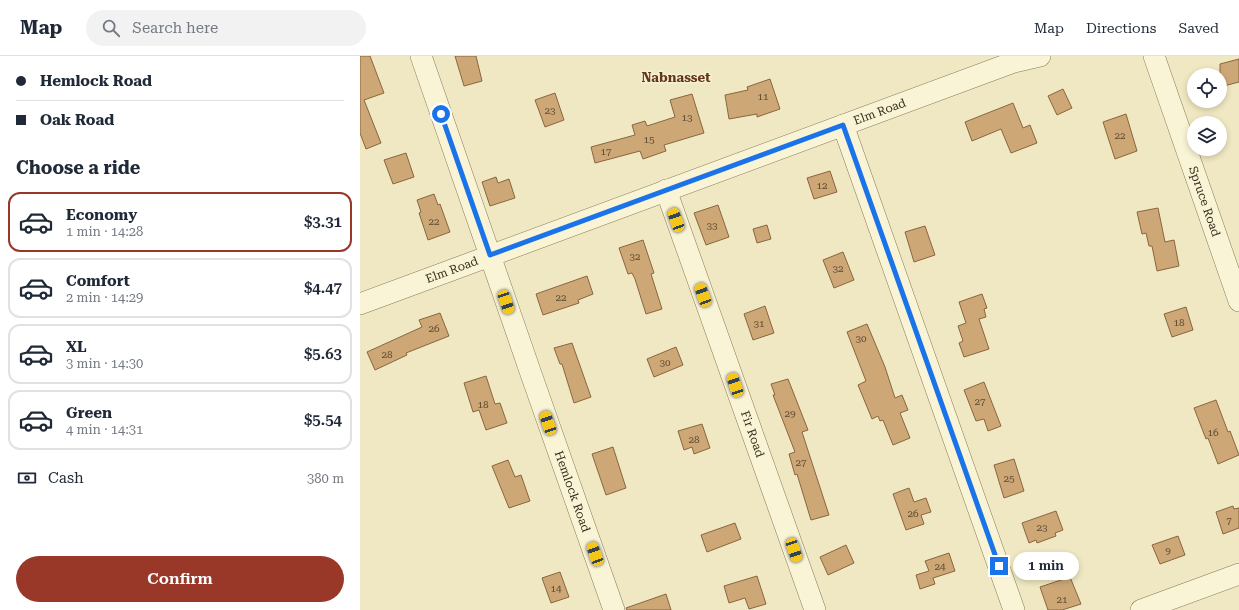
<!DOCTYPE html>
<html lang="en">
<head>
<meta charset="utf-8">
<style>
  :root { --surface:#fff; --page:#f2f2f3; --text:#1f2937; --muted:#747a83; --line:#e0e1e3; --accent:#993728 }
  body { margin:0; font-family:"Roboto Serif",serif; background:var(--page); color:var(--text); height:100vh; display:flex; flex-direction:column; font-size:15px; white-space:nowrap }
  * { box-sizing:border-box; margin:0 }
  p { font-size:13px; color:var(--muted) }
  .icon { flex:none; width:22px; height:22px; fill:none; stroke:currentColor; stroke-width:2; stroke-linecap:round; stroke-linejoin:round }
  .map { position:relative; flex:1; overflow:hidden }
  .side { display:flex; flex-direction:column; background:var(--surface); width:360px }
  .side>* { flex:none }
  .banner { display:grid; align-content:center; height:88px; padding:0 16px; background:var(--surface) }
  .buttons { position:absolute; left:827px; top:12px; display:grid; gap:8px }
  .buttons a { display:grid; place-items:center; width:40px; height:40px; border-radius:50%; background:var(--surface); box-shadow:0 2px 6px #0003; font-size:20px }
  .end { position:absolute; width:18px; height:18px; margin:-9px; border:5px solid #1a73e8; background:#fff; box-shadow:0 0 0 2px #fff }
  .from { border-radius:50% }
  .bubble { position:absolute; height:28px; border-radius:14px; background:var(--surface); box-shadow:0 2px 6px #0003; font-size:13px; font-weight:600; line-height:28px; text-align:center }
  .car { position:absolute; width:12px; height:24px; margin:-12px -6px; border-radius:5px; box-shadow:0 0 3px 1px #0007; background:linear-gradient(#f5c518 24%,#345 0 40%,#f5c518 0 76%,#345 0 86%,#f5c518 0) }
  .banner b { display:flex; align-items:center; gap:14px; height:38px; font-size:15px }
  .banner b+b { border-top:1px solid var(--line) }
  .banner i { width:10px; height:10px; background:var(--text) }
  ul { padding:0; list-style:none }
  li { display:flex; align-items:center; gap:12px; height:60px; margin:0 8px 6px; padding:0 8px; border:2px solid var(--line); border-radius:12px }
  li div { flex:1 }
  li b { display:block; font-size:15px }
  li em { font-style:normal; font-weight:600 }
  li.active { border-color:var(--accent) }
  li>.icon { width:36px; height:36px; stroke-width:1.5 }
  h2 { padding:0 16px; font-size:18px; line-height:48px }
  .pay { display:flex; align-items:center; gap:10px; height:44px; padding:0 16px; font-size:15px }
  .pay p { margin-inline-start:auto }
  .cta { display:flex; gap:8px; margin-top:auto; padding:8px 16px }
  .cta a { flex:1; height:46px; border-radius:24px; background:var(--accent); color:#fff; font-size:16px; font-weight:600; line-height:46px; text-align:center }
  header { display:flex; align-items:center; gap:24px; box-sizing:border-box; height:56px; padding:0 20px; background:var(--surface); border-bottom:1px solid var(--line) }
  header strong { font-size:19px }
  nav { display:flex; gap:22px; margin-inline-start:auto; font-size:14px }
  .search { width:280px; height:36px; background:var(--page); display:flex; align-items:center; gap:10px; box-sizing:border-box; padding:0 14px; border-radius:22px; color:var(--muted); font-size:15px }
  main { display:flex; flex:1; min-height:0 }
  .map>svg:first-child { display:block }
  .building { fill:#cea777; stroke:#89663e }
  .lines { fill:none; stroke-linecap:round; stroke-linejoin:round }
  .minor-casing { stroke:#897959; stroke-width:22 }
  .minor { stroke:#f9f4d6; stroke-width:21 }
  .route { stroke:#1a73e8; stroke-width:5 }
  .labels { text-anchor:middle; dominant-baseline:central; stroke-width:3; stroke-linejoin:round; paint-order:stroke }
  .number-label { font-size:10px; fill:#5e4c34 }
  .street-label { font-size:12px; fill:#392e1d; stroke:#f6f1d2 }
  .neighbourhood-label { font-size:13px; font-weight:bold; fill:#66361c; stroke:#f6f1d2 }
</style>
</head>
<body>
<header>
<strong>Map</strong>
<div class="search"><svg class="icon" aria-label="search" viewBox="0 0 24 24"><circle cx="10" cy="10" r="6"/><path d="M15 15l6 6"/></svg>Search here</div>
<nav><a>Map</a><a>Directions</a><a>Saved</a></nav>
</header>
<main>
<section class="side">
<div class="banner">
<b><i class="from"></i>Hemlock Road</b>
<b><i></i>Oak Road</b>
</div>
<h2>Choose a ride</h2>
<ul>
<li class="active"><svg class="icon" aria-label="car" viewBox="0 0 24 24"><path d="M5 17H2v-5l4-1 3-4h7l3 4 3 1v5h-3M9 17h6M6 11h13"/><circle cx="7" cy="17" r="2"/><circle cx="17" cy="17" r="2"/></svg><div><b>Economy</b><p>1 min · 14:28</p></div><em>$3.31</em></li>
<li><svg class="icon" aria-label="car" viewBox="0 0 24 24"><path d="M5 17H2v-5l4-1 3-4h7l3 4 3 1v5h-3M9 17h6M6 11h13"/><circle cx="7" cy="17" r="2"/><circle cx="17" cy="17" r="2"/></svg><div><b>Comfort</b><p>2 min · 14:29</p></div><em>$4.47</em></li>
<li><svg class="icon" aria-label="car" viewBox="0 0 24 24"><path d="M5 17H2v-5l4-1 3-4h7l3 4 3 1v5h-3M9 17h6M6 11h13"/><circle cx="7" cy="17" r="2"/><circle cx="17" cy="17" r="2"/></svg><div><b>XL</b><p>3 min · 14:30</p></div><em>$5.63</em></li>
<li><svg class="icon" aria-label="car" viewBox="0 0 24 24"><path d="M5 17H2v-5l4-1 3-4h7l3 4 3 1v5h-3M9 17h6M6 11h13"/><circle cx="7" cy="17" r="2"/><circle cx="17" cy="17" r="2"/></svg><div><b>Green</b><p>4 min · 14:31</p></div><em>$5.54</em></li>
</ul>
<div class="pay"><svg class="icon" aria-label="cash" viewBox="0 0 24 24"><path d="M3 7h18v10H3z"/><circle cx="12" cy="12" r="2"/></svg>Cash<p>380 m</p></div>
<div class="cta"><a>Confirm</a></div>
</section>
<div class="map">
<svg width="879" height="554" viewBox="0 0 879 554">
  <rect width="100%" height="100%" fill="#efe8c2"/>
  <g class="building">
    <polygon points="0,0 10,0 24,37 4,44 21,87 6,93 0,77"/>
    <polygon points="95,0 116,0 122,25 104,30"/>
    <polygon points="879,3 879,26 860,31 860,8"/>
    <polygon points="410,23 420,53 397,61 397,58 369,63 365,39 388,34 387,31"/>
    <polygon points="703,33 712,52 697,59 688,40"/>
    <polygon points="195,37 204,64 185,71 175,44"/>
    <polygon points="332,38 344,77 304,89 306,95 283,103 280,95 235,107 231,91 275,79 272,69 285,65 287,70 315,61 310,44"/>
    <polygon points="653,47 663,72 670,69 677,87 651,97 641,73 612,85 605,66"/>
    <polygon points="766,58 777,95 755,103 743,66"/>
    <polygon points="46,97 54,121 33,128 24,104"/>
    <polygon points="470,115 477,136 454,143 447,122"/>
    <polygon points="136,121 138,127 149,123 155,142 130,150 122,126"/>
    <polygon points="74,138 78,149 80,148 90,176 68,184 59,157 61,156 57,144"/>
    <polygon points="358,149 369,181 346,189 334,157"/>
    <polygon points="798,152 805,186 814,184 819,210 797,215 792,190 789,190 786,177 782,178 777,156"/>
    <polygon points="407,169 411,183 397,187 393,173"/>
    <polygon points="565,170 575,199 554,206 545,176"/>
    <polygon points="283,184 294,217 291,218 302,253 286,258 275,223 272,217 268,218 259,192"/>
    <polygon points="483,196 494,224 474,232 463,204"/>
    <polygon points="227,220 233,238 218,244 219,247 183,259 176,238"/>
    <polygon points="622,238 627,252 624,253 626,261 619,263 629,293 604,301 599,287 603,285 598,270 606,267 599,246"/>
    <polygon points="405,250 414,277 393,284 384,258"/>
    <polygon points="826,251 833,274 812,281 804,258"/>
    <polygon points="80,257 89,280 46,297 47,299 15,314 7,296 62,271 59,264"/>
    <polygon points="507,268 525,311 535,342 542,339 548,354 540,357 550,382 533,389 523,364 520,365 518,360 512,363 498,329 506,325 487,276"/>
    <polygon points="212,287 231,341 214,347 202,308 200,308 194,292"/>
    <polygon points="316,291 323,309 294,321 287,303"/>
    <polygon points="126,320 135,348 140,347 147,367 126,374 119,354 113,356 104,327"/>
    <polygon points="428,323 448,374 442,376 469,459 451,464 437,418 435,419 429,398 435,396 413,339 415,339 411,328"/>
    <polygon points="624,326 641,370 628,375 624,363 616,365 604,334"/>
    <polygon points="856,344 868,376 870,375 879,399 858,408 848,382 846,383 834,352"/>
    <polygon points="342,368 350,392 334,398 332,391 324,394 318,375"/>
    <polygon points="253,391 266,432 246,439 232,398"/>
    <polygon points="654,403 664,435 644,442 634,409"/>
    <polygon points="148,404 155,421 161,419 170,445 149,452 132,410"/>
    <polygon points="549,432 554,446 566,442 571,456 561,459 564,468 546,474 533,438"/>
    <polygon points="873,450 874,453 879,452 879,472 863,478 856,456"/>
    <polygon points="696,455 703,474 695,477 696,480 677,487 676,484 669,487 662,467"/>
    <polygon points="375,467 381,483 347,496 341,479"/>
    <polygon points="818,480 825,499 800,508 792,489"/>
    <polygon points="486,489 494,507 468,519 460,501"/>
    <polygon points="589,497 595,515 573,522 575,528 560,533 556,519 569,515 565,505"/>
    <polygon points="200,516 209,541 191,547 182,522"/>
    <polygon points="397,520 406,548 389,553 385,542 369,547 364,530"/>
    <polygon points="710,521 721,548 702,554 688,554 680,531"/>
    <polygon points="306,538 311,554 267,554 266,552"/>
  </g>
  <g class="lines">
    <g class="minor-casing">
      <g id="minor">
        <path id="s1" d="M61,0L170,315L254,554"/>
        <path id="s2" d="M794,0L879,245"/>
        <polyline points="483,69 654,554"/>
        <path id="s3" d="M306,134L455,554"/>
        <path id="s4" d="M0,248L654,6L680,0"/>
        <polyline points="781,554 879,518"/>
      </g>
    </g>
    <use href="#minor" class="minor"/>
  </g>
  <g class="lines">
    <polyline class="route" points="81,58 130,199 483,69 639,510"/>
  </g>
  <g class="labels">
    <g class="number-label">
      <text x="403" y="40">11</text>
      <text x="190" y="54">23</text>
      <text x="327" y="61">13</text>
      <text x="760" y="79">22</text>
      <text x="289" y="83">15</text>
      <text x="246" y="95">17</text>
      <text x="462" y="129">12</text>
      <text x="74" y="165">22</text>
      <text x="352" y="169">33</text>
      <text x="275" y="200">32</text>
      <text x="478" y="212">32</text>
      <text x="201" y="241">22</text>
      <text x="819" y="266">18</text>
      <text x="399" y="267">31</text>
      <text x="74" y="272">26</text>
      <text x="501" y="282">30</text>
      <text x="27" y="298">28</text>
      <text x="305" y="306">30</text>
      <text x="620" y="345">27</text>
      <text x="123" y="348">18</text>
      <text x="430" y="357">29</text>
      <text x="853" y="376">16</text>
      <text x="334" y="383">28</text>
      <text x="441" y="406">27</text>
      <text x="649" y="422">25</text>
      <text x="553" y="457">26</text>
      <text x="869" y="464">7</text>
      <text x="682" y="471">23</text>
      <text x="808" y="494">9</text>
      <text x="580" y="510">24</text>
      <text x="196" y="532">14</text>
      <text x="702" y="543">21</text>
    </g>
    <g class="street-label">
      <text stroke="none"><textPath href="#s4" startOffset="554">Elm Road</textPath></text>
      <text stroke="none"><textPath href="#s2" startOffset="154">Spruce Road</textPath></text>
      <text stroke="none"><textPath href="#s4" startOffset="98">Elm Road</textPath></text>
      <text stroke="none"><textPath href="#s3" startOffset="259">Fir Road</textPath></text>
      <text stroke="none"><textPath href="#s1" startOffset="461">Hemlock Road</textPath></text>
    </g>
    <g class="neighbourhood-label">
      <text x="316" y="21">Nabnasset</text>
    </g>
  </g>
</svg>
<div class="buttons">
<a><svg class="icon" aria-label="locate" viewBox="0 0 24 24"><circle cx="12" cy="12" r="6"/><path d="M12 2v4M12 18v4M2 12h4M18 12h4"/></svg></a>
<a><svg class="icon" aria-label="layers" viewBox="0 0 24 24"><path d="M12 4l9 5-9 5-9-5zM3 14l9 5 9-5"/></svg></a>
</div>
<i class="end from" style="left:81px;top:58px"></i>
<i class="end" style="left:639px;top:510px"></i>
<div class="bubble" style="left:653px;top:496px;width:66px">1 min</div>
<i class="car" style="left:316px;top:164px;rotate:340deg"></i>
<i class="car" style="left:343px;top:239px;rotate:340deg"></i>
<i class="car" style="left:146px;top:246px;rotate:161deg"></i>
<i class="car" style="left:375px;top:329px;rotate:341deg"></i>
<i class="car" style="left:188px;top:367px;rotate:341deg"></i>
<i class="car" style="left:434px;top:494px;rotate:161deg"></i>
<i class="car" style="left:235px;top:498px;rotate:340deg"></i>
</div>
</main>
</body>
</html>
